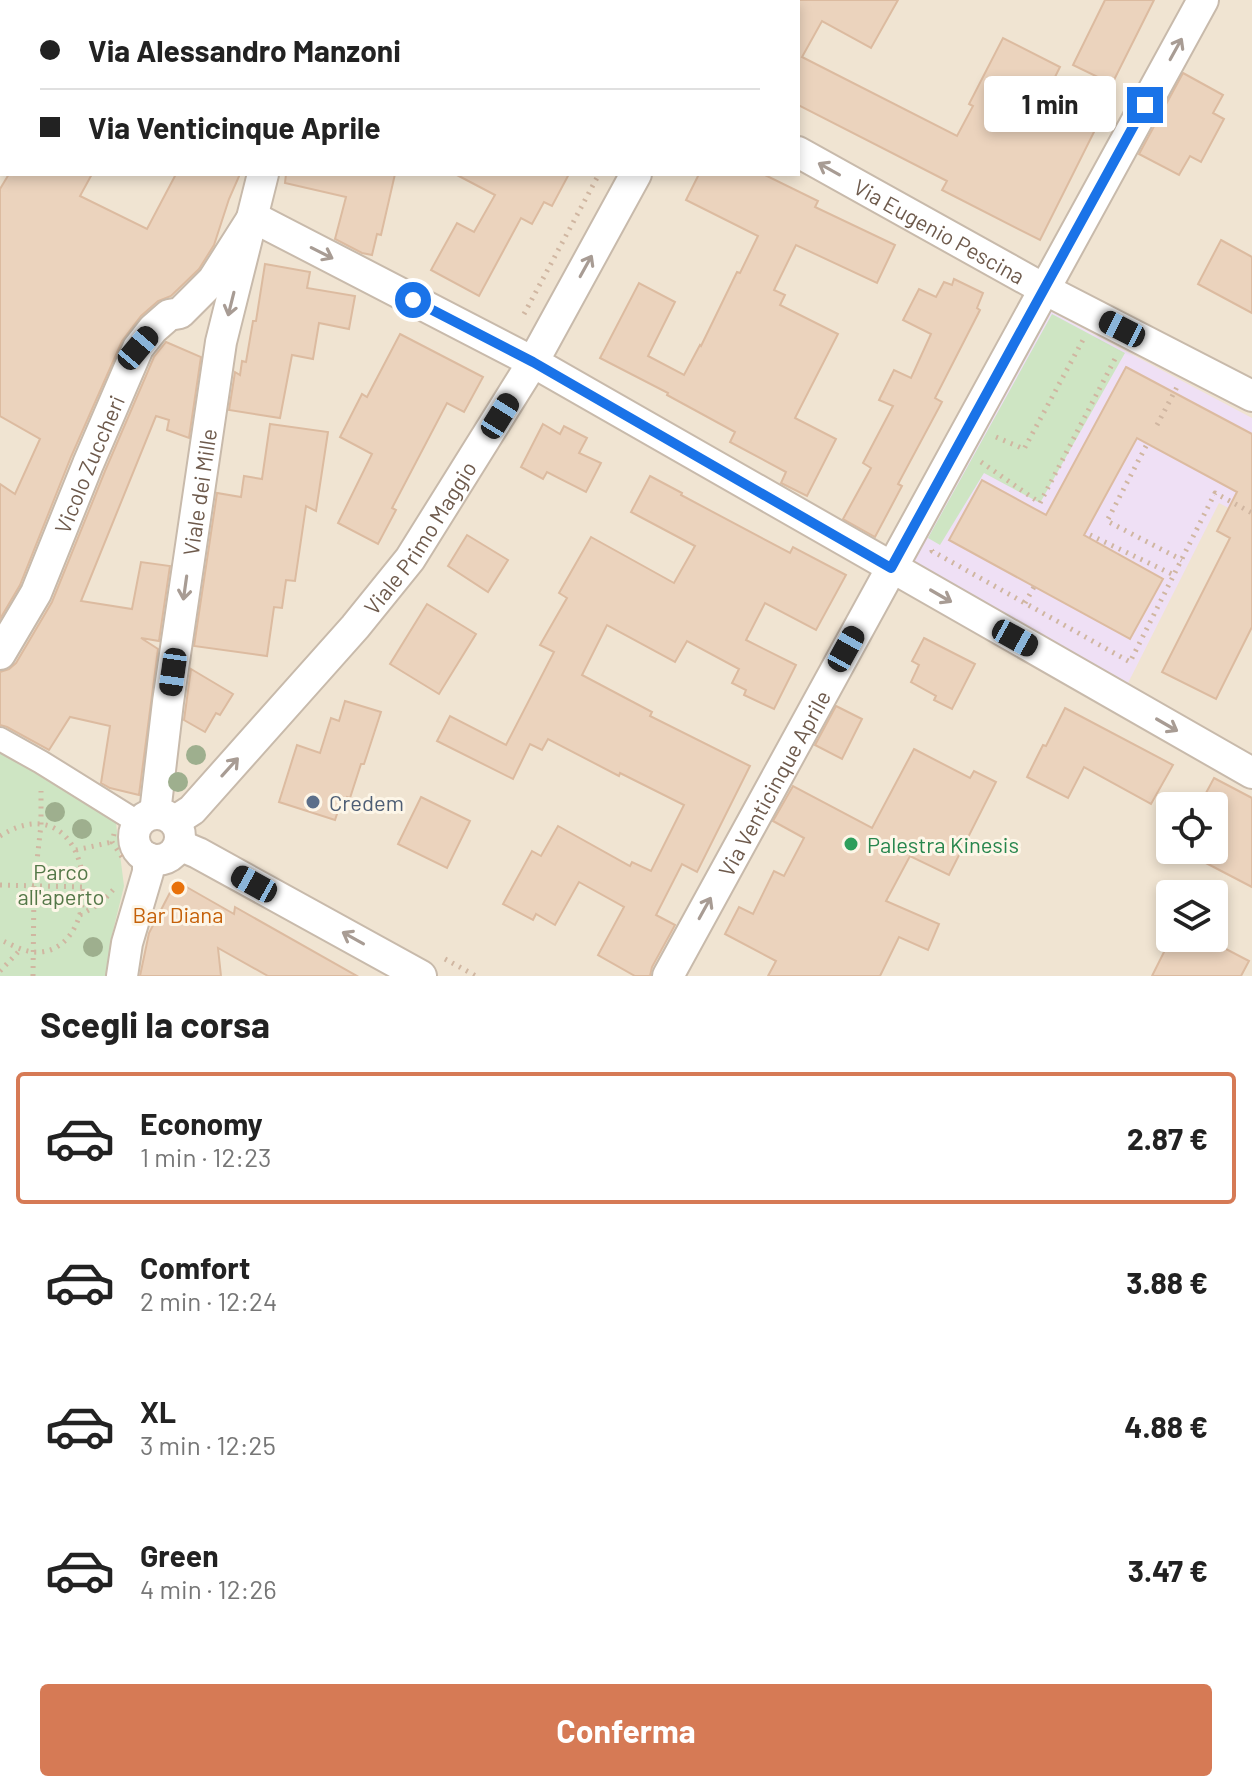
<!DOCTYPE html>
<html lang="it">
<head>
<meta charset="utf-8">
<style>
  :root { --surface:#fff; --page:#f6f6f6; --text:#222; --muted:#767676; --line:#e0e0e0; --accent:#d67a55 }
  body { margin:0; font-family:Barlow,sans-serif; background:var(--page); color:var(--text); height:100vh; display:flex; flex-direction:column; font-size:30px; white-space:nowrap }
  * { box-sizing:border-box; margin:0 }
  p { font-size:26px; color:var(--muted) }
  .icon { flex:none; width:44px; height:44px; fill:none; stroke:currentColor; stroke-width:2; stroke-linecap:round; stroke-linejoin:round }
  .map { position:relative; height:976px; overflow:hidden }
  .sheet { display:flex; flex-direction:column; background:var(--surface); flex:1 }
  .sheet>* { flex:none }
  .top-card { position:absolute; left:0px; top:0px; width:800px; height:176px; box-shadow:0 4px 12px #0003; display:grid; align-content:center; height:176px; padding:0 40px; background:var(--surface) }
  .fabs { position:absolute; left:1156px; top:792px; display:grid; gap:16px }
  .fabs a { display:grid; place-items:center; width:72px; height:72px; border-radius:8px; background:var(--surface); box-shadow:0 4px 12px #0003; font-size:40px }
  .end { position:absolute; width:36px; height:36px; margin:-18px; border:10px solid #1a73e8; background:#fff; box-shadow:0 0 0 4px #fff }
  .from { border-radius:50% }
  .bubble { position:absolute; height:56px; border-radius:8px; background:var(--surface); box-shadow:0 4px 12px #0003; font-size:26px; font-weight:700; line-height:56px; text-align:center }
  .car { position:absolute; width:24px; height:48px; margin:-24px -12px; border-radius:10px; box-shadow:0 0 6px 2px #0007; background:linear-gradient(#222 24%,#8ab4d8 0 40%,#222 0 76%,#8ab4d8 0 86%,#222 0) }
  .top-card b { display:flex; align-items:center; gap:28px; height:76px; font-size:30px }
  .top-card b+b { border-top:2px solid var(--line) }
  .top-card i { width:20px; height:20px; background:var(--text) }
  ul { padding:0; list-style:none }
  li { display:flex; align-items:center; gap:24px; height:132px; margin:0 16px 12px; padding:0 24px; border:4px solid transparent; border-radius:8px }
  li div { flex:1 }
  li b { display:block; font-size:30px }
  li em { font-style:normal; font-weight:700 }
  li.current { border-color:var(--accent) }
  li>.icon { width:72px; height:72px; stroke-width:1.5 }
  h2 { padding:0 40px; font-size:36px; line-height:96px }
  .primary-button { display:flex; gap:16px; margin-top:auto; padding:16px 40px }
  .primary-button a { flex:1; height:92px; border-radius:8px; background:var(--accent); color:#fff; font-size:32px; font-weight:700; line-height:92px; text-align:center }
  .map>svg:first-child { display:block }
  .residential { fill:#f0e4d2; fill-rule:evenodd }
  .education { fill:#efe0f5 }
  .green { fill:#cee5c3 }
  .building { fill:#ebd3bd; stroke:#dcbba0; stroke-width:2 }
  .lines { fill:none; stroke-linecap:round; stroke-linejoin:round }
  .pedestrian-casing { stroke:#c8baab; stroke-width:26 }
  .minor-casing { stroke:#c8baab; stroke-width:34 }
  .path { stroke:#d0b6a1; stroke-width:5; stroke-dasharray:2 6; stroke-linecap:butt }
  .pedestrian { stroke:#fff; stroke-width:22 }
  .minor { stroke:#fff; stroke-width:30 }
  .tree { fill:#9eaf8e }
  .oneway { stroke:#a89c94 }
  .route { stroke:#1a73e8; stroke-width:10 }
  .service-dot { fill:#5c6f8a; stroke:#fdf6e8; stroke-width:3 }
  .leisure-dot { fill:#2e9e5b; stroke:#fdf6e8; stroke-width:3 }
  .food-dot { fill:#e8710a; stroke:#fdf6e8; stroke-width:3 }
  .labels { text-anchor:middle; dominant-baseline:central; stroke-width:6; stroke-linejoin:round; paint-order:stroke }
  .street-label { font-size:22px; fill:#6e5a4c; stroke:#fdf6e8 }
  .service-label { font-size:22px; fill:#4e5e75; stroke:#fdf6e8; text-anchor:start }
  .leisure-label { font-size:22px; fill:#27864d; stroke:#fdf6e8; text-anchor:start }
  .park-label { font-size:22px; fill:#547848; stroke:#fdf6e8 }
  .food-label { font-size:22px; fill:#c56008; stroke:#fdf6e8 }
</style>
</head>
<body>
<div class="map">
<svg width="1252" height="976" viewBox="0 0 1252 976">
  <rect width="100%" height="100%" fill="#f9f2e3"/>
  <path class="residential" d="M0,0H1252V976H0ZM2,2H798V174H2ZM1170,806H1214V850H1170ZM1170,894H1214V938H1170Z"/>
  <polygon class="education" points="1050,311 1252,418 1252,520 1219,503 1128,683 913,561"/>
  <g class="green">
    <polygon points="1052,314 1125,353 1040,503 984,473 940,545 928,538"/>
    <polygon points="0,750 116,823 124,886 111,939 106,976 0,976"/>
  </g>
  <g class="building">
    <polygon points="786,0 898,0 871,48 822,21 802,57 957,136 973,106 969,104 1003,38 1060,67 1043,101 1096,128 1040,240 942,190 947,181 798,105 798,2 789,2"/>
    <polygon points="1105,0 1154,0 1112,84 1073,65"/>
    <polygon points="1183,73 1223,95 1213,113 1224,119 1201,162 1190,156 1179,175 1139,154"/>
    <polygon points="9,174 92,174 80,196 147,229 176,174 240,174 229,199 214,245 199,269 171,296 158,301 141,316 122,341 71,457 20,585 0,619 0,484 15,494 40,439 0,416 0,189"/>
    <polygon points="286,174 395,174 381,235 377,234 372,255 362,253 335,239 346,197 285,183"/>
    <polygon points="455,174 569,174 552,206 544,202 532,224 521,218 479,296 431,270 457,223 474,232 495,195"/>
    <polygon points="699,174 763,174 818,201 815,207 895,245 877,283 796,245 774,290 785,295 780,305 838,334 795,418 836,439 807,496 781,483 786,472 730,442 735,432 667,395 668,393 600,358 639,283 675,302 648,356 684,375 700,345 701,346 737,272 740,273 758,236 686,200"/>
    <polygon points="1221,240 1252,257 1252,313 1198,284"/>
    <polygon points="265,264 310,272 307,288 355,296 349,329 319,323 313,359 292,355 280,418 229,410 235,372 240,375 242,361 246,362 253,321 256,321"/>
    <polygon points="954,279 983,293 977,308 980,310 935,398 942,402 898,484 902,486 875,537 843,519 871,468 863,463 893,406 879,400 894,370 911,378 931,334 903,320 919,289 936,297 944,282 952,285"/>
    <polygon points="400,334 483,377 464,412 447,403 392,508 396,510 378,544 338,523 372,454 340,437 362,394 367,397"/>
    <polygon points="166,342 201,357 189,438 167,430 169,420 156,416 81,601 132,609 141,562 170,566 159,641 141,638 158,649 139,795 110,788 101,783 110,726 70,717 49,750 7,727 0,725 0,672 9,669 16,663 52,602 105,471 154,357"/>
    <polygon points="1126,367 1252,434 1252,627 1216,699 1162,672 1230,538 1217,531 1237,492 1137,438 1084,535 1163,579 1130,639 949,540 982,480 1046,515"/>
    <polygon points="270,424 328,432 316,511 306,506 295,581 286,580 282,608 274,607 267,656 194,646 217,493 241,497 244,476 262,479"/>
    <polygon points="543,424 560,434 564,426 587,438 579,453 601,463 586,492 547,472 543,479 521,467"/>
    <polygon points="650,476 682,493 681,495 790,553 793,547 846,575 816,630 765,603 746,640 796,665 774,709 744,695 746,690 732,683 739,669 687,641 675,662 607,625 582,675 652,712 650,716 750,766 697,872 682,864 656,915 675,925 652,967 650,976 635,976 598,955 624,907 579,882 555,925 536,914 533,920 503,904 532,851 541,856 558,826 630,866 632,862 651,871 684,805 620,773 619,776 548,739 542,750 530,744 513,779 437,741 450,716 506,745 554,652 540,645 567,598 559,593 591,537 674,583 695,546 631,512"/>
    <polygon points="467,535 508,560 488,592 448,566"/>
    <polygon points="427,604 476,634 439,694 390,664"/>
    <polygon points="924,638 975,664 952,709 934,700 936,696 911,682 919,665 912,661"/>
    <polygon points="191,669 233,694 220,715 216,713 205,732 184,720"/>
    <polygon points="345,701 381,712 364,764 361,764 350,798 347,797 343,809 339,808 335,820 279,802 297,745 320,753 331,718 339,721"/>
    <polygon points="836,706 862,719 842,759 815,745"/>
    <polygon points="1065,708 1173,765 1151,804 1084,767 1068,798 1027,777 1043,745 1046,746"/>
    <polygon points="914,749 970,778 974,771 996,782 949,875 910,856 886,901 939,924 928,950 899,937 880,976 768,976 776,961 725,934 739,907 753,914 774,871 784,876 804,838 773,821 793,786 872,828"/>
    <polygon points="1214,778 1252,798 1252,887 1181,850 1214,850 1214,806 1199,806"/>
    <polygon points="421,797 470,821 447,868 398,844"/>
    <polygon points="176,881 234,914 235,907 357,976 268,976 218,948 221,976 140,976 149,933"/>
    <polygon points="1171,938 1205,938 1249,961 1241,976 1152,976"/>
  </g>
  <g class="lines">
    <g class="pedestrian-casing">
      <g id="pedestrian">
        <polyline points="77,2 78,0"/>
        <polyline points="0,138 2,135"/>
        <polyline points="0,739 41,762 131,818 137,825"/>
      </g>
    </g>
    <g class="minor-casing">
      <g id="minor">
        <polyline points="520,0 523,2"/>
        <polyline points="302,2 303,0"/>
        <polyline points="730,2 731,0"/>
        <path id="s1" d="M798,152L1044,289L1252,396"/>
        <path id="s2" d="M0,654L36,593L88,464L138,348L153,329L169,315L180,313L213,280L253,217L533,362L1252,773"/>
        <path id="s3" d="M155,813L168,702L221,342L263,174"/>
        <circle cx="157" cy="837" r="23"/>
        <path id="s4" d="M175,821L192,810L355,627L410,559L533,362L636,174"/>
        <polyline points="179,845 198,853 421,976"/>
        <polyline points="122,976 127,943 148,872 148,858"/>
        <path id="s5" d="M668,976L1203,0"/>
      </g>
    </g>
    <g class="path">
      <polyline points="692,2 693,0"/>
      <polyline points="524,314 599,174"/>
      <polyline points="1157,425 1177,387"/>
      <polyline points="996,437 1024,449 1084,338"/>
      <polyline points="1146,446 1107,521 1182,560"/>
      <polyline points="981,462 1040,503 1117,355"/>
      <polyline points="1090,535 1174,575"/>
      <polyline points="932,550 932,551 1130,662 1215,493 1252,513"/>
      <polyline points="1025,603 1034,587"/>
      <polyline points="114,834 112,842 122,857"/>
      <path d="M0,836C97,776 111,958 33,952C23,951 12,945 3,941L0,938"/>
      <polyline points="76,850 112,842"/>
      <polyline points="0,885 83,887"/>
      <polyline points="80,915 101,903 113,890"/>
      <polyline points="445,959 476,976"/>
      <polyline points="0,971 21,949"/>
      <polyline points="33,976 34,887 41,825 41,791"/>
    </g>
    <use href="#pedestrian" class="pedestrian"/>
    <use href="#minor" class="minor"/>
  </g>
  <g class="tree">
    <circle cx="196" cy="755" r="10"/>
    <circle cx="178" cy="782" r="10"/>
    <circle cx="55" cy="812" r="10"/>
    <circle cx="82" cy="829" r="10"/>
    <circle cx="93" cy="947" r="10"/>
  </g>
  <defs><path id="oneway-shaft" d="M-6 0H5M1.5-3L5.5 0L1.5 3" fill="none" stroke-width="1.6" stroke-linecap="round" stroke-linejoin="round" transform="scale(2)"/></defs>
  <g class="oneway">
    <use href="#oneway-shaft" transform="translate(1176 49) rotate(-61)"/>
    <use href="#oneway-shaft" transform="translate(829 169) rotate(-151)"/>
    <use href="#oneway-shaft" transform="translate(322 253) rotate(27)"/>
    <use href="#oneway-shaft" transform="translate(586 266) rotate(-61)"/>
    <use href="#oneway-shaft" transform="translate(231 304) rotate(104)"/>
    <use href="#oneway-shaft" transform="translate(185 588) rotate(98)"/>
    <use href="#oneway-shaft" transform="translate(941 596) rotate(30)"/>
    <use href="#oneway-shaft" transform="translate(1167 725) rotate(30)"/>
    <use href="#oneway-shaft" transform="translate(230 767) rotate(-48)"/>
    <use href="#oneway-shaft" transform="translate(705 908) rotate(-61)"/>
    <use href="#oneway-shaft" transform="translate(353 938) rotate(-151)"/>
  </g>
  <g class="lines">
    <polyline class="route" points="413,300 533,362 891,568 1145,105"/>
  </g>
  <circle class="service-dot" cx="313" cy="802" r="8"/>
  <circle class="leisure-dot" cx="851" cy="844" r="8"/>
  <circle class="food-dot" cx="178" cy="888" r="8"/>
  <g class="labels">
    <g class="street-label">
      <text stroke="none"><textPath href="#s1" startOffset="162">Via Eugenio Pescina</textPath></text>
      <text stroke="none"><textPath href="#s2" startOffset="210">Vicolo Zuccheri</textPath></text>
      <text stroke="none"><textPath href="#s3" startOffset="324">Viale dei Mille</textPath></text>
      <text stroke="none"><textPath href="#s4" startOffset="376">Viale Primo Maggio</textPath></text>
      <text stroke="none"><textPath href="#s5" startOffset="220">Via Venticinque Aprile</textPath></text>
    </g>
    <g class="service-label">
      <text x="329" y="802">Credem</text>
    </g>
    <g class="leisure-label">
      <text x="867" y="844">Palestra Kinesis</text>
    </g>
    <g class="park-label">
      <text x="61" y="871">Parco<tspan x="61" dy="25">all'aperto</tspan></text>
    </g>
    <g class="food-label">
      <text x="178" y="914">Bar Diana</text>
    </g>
  </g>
</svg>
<div class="fabs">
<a><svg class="icon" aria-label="locate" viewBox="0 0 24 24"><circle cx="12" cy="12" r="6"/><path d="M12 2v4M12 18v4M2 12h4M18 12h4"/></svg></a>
<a><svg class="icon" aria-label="layers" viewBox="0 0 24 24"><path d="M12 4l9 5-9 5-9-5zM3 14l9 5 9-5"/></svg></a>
</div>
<i class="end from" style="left:413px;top:300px"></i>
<i class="end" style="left:1145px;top:105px"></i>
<div class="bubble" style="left:984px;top:76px;width:132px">1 min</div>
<i class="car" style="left:1122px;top:329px;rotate:297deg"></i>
<i class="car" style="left:138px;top:348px;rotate:40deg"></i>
<i class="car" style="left:500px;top:416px;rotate:32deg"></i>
<i class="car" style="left:1015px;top:638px;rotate:119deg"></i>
<i class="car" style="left:846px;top:649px;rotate:29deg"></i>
<i class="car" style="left:173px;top:672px;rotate:188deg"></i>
<i class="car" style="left:254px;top:884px;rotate:299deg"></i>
<div class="top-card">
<b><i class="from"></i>Via Alessandro Manzoni</b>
<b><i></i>Via Venticinque Aprile</b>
</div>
</div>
<section class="sheet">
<h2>Scegli la corsa</h2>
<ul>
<li class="current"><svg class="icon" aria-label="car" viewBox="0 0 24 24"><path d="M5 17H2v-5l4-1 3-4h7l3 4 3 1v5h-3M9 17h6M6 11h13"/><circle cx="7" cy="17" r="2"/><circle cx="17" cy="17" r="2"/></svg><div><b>Economy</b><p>1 min · 12:23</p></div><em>2.87 €</em></li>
<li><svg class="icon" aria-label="car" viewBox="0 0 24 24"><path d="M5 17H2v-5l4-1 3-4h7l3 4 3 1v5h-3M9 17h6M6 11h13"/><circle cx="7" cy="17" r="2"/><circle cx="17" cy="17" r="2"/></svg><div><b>Comfort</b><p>2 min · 12:24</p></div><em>3.88 €</em></li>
<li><svg class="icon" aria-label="car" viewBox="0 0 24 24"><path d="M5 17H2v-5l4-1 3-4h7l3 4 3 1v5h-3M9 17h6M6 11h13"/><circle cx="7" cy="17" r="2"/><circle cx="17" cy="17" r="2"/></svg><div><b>XL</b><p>3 min · 12:25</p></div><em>4.88 €</em></li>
<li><svg class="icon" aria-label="car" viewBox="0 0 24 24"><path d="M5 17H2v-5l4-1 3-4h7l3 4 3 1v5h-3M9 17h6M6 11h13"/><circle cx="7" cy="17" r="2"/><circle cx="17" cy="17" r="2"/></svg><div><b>Green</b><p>4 min · 12:26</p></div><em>3.47 €</em></li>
</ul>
<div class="primary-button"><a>Conferma</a></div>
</section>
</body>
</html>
